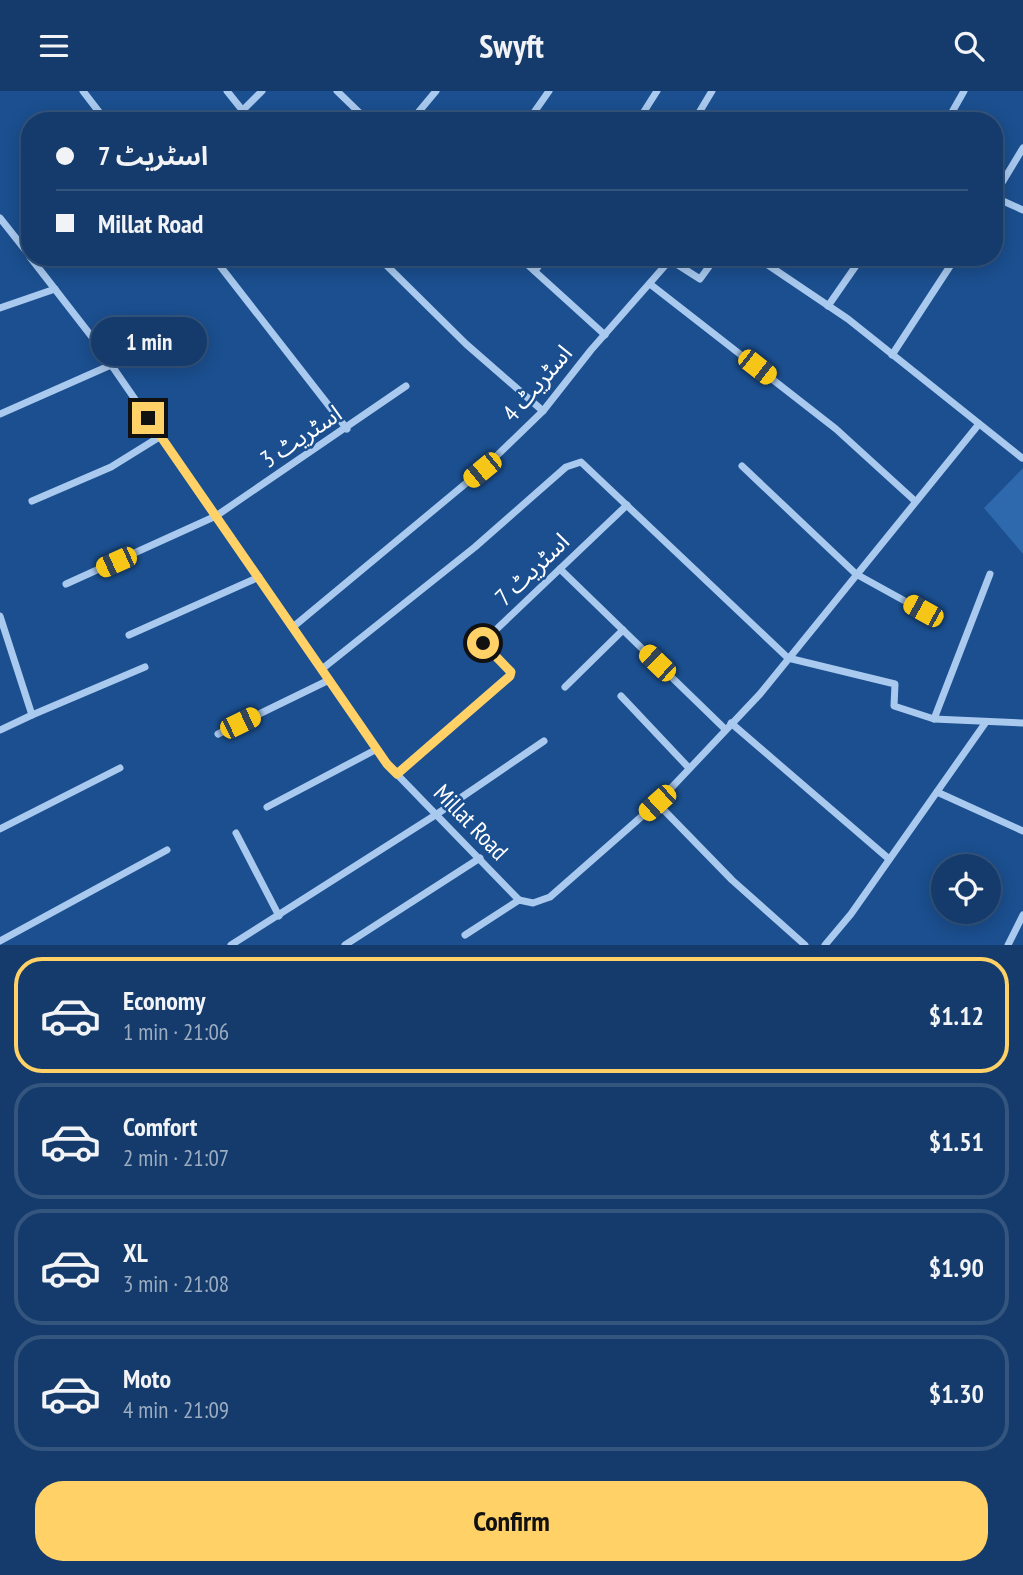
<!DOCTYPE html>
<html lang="en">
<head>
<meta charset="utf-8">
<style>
  :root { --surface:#143b6b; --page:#1d4271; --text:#f1f3f6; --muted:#9dadc1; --line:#33557e; --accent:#ffd166 }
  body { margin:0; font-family:"PT Sans Narrow","Noto Sans Arabic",sans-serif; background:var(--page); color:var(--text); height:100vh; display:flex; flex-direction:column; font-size:26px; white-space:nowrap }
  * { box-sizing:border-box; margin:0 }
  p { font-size:23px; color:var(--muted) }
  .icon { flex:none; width:38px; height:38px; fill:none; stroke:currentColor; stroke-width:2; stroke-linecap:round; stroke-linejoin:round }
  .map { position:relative; height:854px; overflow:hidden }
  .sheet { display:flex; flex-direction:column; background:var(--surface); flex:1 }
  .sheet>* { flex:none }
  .banner { position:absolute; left:21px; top:21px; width:982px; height:154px; border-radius:28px; box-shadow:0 4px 18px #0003,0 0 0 2px var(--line); display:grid; align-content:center; height:154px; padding:0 35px; background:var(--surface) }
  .tools { position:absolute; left:931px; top:763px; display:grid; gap:14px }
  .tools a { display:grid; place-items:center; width:70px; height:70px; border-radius:50%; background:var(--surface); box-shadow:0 4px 18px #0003,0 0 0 2px var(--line); font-size:35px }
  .end { position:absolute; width:32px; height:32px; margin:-16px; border:9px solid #ffd166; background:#111; box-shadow:0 0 0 4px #111 }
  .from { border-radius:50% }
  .bubble { position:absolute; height:49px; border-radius:24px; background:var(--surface); box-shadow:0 4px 18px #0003,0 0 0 2px var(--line); font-size:23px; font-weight:600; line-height:49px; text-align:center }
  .car { position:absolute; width:21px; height:42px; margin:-21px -10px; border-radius:9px; box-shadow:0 0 5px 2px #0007; background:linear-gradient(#f5c518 24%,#345 0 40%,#f5c518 0 76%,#345 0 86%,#f5c518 0) }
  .banner b { display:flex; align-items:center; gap:24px; height:66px; font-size:26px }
  .banner b+b { border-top:2px solid var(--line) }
  .banner i { width:18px; height:18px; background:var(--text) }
  ul { padding:12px 0 0; list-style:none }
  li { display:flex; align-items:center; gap:21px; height:116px; margin:0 14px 10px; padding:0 21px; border:4px solid var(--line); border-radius:28px }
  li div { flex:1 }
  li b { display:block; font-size:26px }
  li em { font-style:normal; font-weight:600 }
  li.on { border-color:var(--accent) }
  li>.icon { width:63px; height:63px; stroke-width:1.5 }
  .button { display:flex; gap:14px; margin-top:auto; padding:14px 35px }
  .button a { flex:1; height:80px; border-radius:28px; background:var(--accent); color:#111; font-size:28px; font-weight:600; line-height:80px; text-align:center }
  header { display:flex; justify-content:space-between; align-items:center; height:91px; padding:0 35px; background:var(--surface); font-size:32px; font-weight:600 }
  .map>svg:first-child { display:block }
  .green { fill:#2e69ad }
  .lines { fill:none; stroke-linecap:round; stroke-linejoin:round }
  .street { stroke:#a9c9ee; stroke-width:7 }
  .route { stroke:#ffd166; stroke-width:9 }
  .labels { text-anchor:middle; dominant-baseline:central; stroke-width:5; stroke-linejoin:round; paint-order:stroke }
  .street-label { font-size:24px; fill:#fff; stroke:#1b4f8f }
</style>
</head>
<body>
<header><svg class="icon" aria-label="menu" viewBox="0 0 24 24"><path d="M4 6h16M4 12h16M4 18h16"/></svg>Swyft<svg class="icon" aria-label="search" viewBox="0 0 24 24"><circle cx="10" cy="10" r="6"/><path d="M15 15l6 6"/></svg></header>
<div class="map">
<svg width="1023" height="854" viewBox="0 0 1023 854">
  <rect width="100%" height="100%" fill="#1b4f8f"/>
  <polygon class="green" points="1023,377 1023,463 984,417"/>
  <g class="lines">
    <g class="street">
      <polyline points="83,0 106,30"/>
      <polyline points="227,0 251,30"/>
      <polyline points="337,0 368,30"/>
      <polyline points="232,30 262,0"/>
      <polyline points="411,30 436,0"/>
      <polyline points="528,30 549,0"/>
      <polyline points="638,30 657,0"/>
      <polyline points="694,30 712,0"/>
      <polyline points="947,30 964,0"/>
      <polyline points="994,105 1023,57"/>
      <polyline points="994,106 1023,119"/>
      <polyline points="0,127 30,165"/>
      <polyline points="30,166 92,246 387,673 519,809"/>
      <polyline points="213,166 347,338"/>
      <polyline points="378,166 466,253 543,320"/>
      <polyline points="519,166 605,244"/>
      <polyline points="756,166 848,228 1022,367"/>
      <polyline points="667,167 700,188 716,166"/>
      <polyline points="535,180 545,166"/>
      <polyline points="650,193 836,338 915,410"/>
      <polyline points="828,215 862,166"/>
      <polyline points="0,217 55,198"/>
      <polyline points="892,264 956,166"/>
      <polyline points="0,323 111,274"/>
      <polyline points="742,375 856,483 923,520"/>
      <polyline points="32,410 111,376 161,345"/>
      <polyline points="560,478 725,638"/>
      <polyline points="66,493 216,425 406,295"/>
      <polyline points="0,525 32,624 0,639"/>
      <polyline points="293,536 482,379 543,320 591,259 670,169"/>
      <polyline points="129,544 259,486"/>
      <polyline points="322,578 475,456 566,376 581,371 788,567 895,593 894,615 934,628 1023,632"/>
      <polyline points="565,596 623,539"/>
      <polyline points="621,605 689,677"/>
      <polyline points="32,624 145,576"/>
      <polyline points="934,628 990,483"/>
      <polyline points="731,632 889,768"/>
      <polyline points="218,643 329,589"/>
      <polyline points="397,683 510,585 511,581 483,551 627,414"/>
      <polyline points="937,701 1023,740"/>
      <polyline points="657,712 732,789 805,854"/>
      <polyline points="267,716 377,658"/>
      <polyline points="0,738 120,677"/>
      <polyline points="236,742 279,825"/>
      <polyline points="465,844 519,809 533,812 550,806 657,712 760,603 979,333"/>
      <polyline points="0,850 167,759"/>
      <polyline points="231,854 437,723 544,650"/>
      <polyline points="345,854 480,767"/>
      <polyline points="825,854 851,823 986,631"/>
      <polyline points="1008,854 1023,824"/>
    </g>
  </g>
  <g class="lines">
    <polyline class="route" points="148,327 387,673 397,683 510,585 511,581 483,552"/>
  </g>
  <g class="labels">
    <g class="street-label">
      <text transform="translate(537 292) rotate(-49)">اسٹریٹ 4</text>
      <text transform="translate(301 345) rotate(-34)">اسٹریٹ 3</text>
      <text transform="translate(532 478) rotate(-44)">اسٹریٹ 7</text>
      <text transform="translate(471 731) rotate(46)">Millat Road</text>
    </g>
  </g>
</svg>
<div class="tools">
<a><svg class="icon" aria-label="locate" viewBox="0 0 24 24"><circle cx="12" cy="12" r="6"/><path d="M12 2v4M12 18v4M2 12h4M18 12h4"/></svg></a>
</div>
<i class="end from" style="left:483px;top:552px"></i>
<i class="end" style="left:148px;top:327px"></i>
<div class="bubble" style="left:91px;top:226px;width:116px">1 min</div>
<i class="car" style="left:757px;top:276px;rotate:128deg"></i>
<i class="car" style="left:482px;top:379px;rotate:231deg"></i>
<i class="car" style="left:116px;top:471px;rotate:246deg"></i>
<i class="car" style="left:923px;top:520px;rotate:299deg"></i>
<i class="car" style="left:657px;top:572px;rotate:314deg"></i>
<i class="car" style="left:240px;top:632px;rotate:64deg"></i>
<i class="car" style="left:657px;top:712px;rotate:228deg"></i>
<div class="banner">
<b><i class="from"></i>اسٹریٹ 7</b>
<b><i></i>Millat Road</b>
</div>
</div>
<section class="sheet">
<ul>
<li class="on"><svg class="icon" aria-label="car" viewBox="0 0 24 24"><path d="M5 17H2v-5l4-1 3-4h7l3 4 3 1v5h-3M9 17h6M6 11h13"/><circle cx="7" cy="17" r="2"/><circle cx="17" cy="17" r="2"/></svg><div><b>Economy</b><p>1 min · 21:06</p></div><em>$1.12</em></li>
<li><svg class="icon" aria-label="car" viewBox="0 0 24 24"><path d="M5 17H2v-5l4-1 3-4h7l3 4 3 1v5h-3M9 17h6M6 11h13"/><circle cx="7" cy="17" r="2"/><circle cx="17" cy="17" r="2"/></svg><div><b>Comfort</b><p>2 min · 21:07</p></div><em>$1.51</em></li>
<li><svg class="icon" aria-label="car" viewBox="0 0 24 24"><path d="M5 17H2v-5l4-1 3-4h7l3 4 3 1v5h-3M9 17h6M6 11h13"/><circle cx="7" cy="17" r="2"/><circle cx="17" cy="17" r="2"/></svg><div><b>XL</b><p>3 min · 21:08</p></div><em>$1.90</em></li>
<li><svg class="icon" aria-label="car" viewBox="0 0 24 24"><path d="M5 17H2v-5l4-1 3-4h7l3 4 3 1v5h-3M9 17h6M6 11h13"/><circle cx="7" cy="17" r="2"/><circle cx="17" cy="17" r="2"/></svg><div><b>Moto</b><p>4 min · 21:09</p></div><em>$1.30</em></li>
</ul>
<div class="button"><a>Confirm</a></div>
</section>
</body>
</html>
